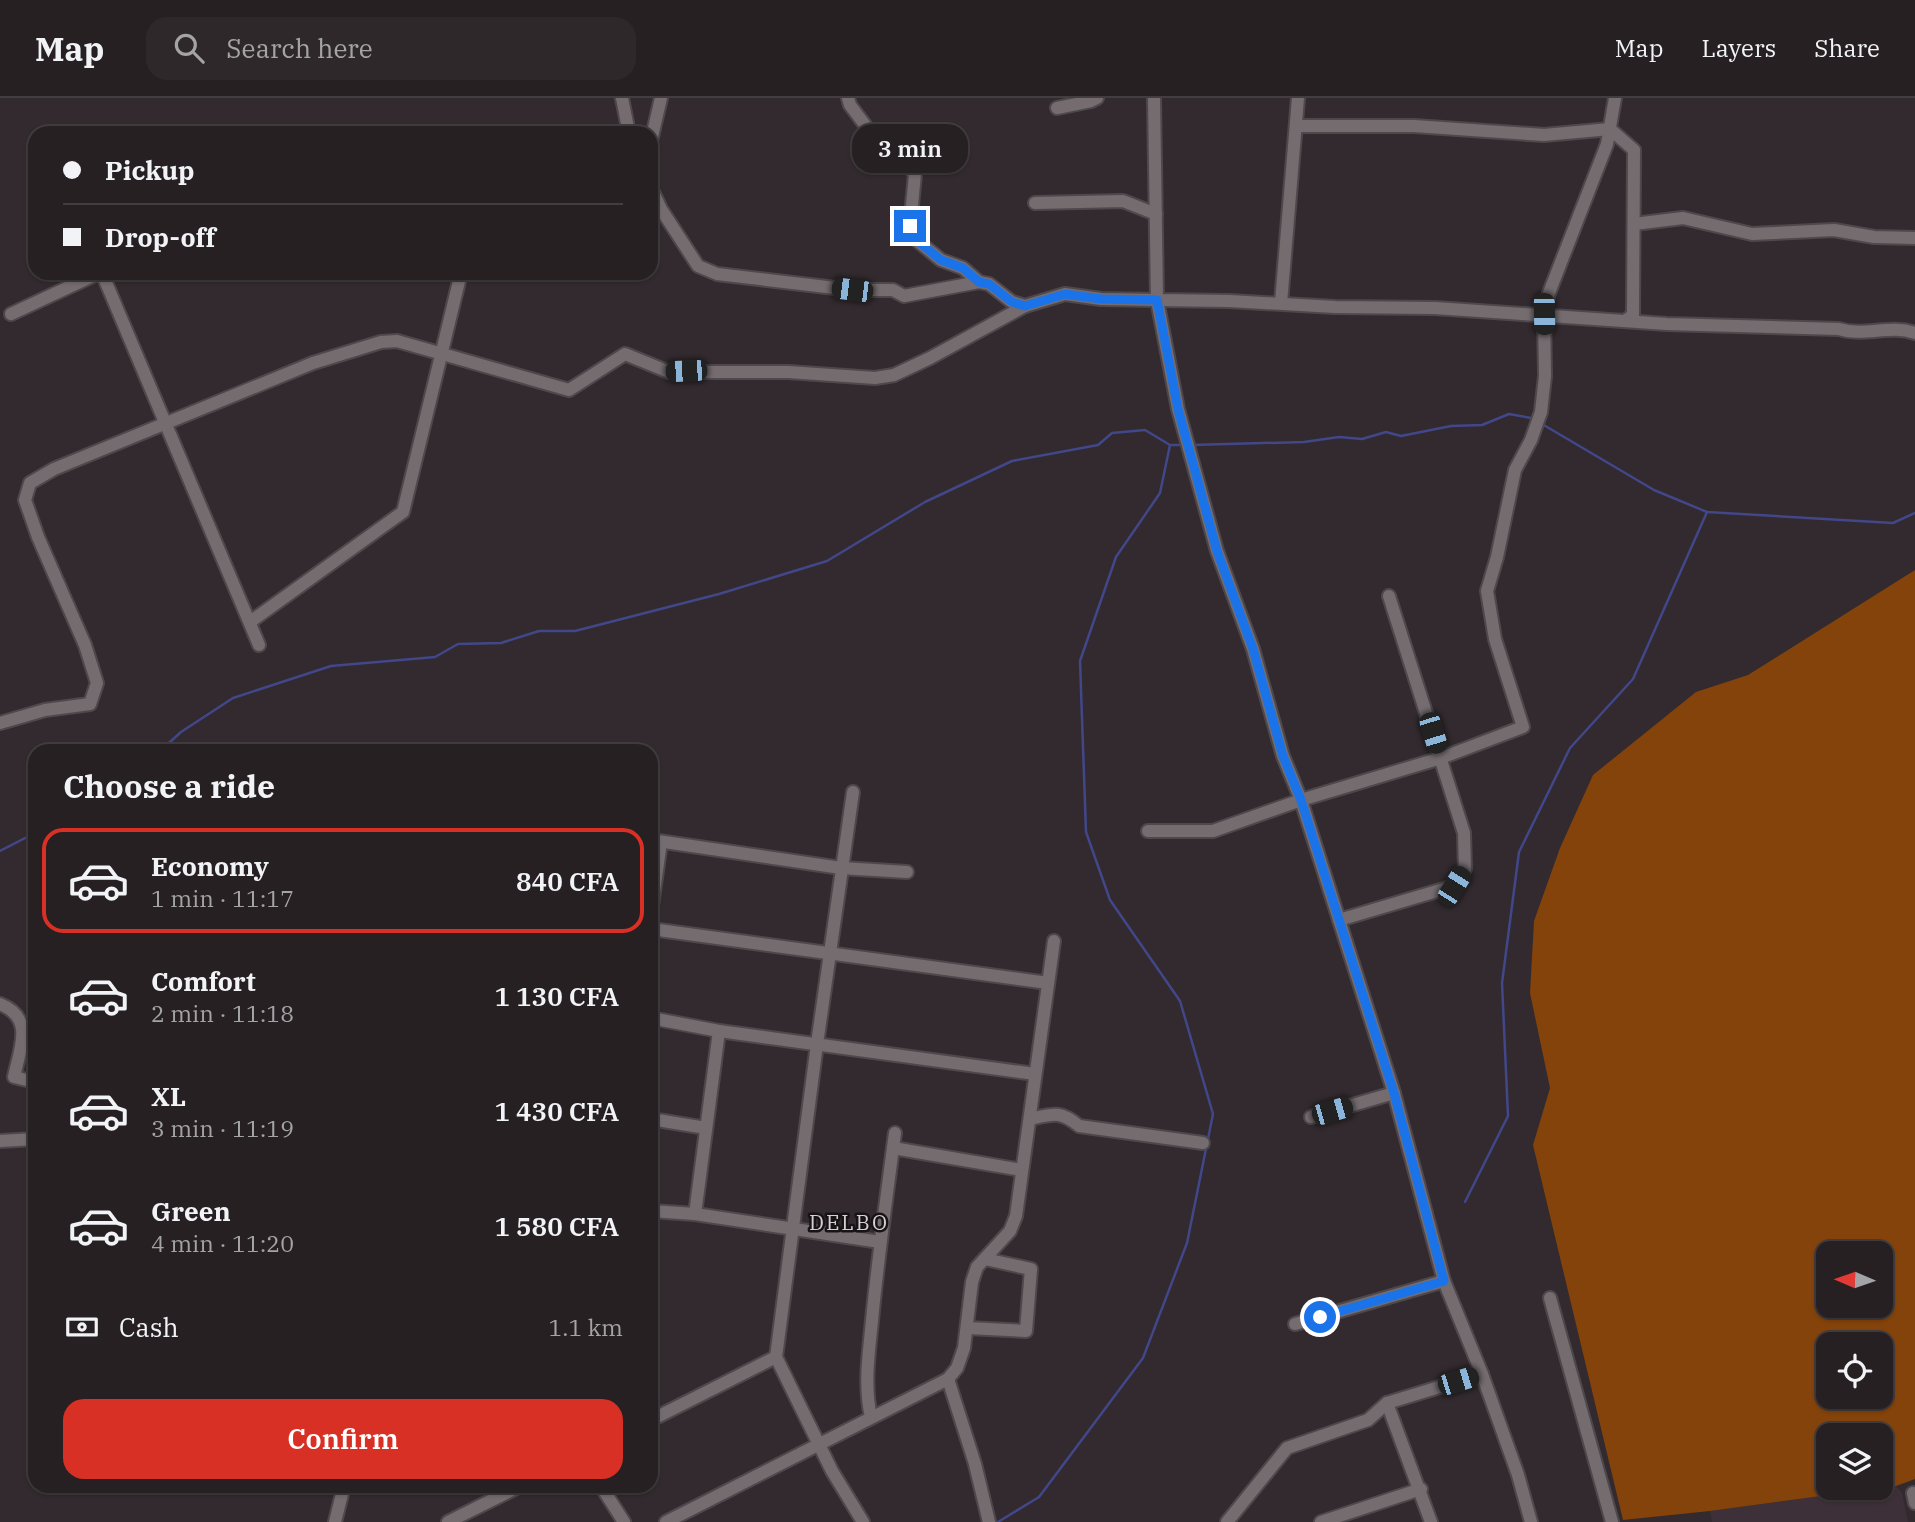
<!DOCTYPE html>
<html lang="en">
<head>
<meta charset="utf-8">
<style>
  :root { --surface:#262022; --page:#2e282a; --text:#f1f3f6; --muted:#a4a3a5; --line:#423e40; --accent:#d93025 }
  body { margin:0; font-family:"IBM Plex Serif",serif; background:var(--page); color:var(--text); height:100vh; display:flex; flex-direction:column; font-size:26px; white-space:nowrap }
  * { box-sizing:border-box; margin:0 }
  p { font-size:23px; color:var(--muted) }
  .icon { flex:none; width:38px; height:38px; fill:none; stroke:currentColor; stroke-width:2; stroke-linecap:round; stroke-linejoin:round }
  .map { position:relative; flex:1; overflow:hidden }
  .details { position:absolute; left:28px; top:646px; width:630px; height:749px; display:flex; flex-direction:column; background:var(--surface); border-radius:21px; box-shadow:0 2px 5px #0004,0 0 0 2px var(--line) }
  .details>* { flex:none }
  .hud { position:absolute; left:28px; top:28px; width:630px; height:154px; border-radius:21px; box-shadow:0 2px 5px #0004,0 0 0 2px var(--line); display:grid; align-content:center; height:154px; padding:0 35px; background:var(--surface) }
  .needle { width:46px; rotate:272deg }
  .buttons { position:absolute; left:1816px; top:1143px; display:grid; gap:14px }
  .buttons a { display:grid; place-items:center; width:77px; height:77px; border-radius:14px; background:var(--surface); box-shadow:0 2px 5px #0004,0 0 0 2px var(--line); font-size:35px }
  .end { position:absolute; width:32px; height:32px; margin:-16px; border:9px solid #1a73e8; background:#fff; box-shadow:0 0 0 4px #fff }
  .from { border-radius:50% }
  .bubble { position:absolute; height:49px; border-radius:21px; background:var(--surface); box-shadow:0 2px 5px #0004,0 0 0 2px var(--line); font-size:23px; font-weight:600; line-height:49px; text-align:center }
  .car { position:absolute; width:21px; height:42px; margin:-21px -10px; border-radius:9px; box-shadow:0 0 5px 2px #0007; background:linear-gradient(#222 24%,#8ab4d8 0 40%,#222 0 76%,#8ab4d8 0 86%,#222 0) }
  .hud b { display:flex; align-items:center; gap:24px; height:66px; font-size:26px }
  .hud b+b { border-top:2px solid var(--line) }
  .hud i { width:18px; height:18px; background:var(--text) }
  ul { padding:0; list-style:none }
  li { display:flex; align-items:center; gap:21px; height:105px; margin:0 14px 10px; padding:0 21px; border:4px solid transparent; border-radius:21px }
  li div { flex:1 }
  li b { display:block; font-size:26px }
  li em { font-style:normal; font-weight:600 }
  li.selected { border-color:var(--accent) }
  li>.icon { width:63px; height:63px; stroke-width:1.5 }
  h2 { padding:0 35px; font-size:32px; line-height:84px }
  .pay { display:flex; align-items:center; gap:18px; height:77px; padding:0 35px; font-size:26px }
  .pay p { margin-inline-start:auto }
  .cta { display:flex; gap:14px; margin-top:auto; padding:14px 35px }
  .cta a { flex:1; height:80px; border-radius:21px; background:var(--accent); color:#fff; font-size:28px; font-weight:600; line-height:80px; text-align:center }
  header { display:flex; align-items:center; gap:42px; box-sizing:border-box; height:98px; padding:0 35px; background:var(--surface); border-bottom:2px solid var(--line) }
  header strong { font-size:33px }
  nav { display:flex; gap:38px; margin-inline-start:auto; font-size:24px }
  .search { width:490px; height:63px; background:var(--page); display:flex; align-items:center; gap:18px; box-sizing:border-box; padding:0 24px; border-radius:21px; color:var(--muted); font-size:26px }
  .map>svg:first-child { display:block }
  .built { fill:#3e3038 }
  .forest { fill:#84430a; fill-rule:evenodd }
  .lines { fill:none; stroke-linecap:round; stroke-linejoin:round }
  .stream { stroke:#414789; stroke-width:2.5 }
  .minor-casing { stroke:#4e484c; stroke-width:16 }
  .minor { stroke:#756c70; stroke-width:12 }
  .route { stroke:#1a73e8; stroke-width:9 }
  .labels { text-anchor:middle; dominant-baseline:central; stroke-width:5; stroke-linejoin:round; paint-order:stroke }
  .quarter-label { font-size:21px; letter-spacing:2px; fill:#d5d0d3; stroke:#181416 }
</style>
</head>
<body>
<header>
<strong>Map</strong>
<div class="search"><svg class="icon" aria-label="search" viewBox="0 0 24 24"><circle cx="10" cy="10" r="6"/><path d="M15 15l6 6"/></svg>Search here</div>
<nav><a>Map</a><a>Layers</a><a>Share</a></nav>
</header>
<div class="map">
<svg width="1915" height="1424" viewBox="0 0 1915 1424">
  <rect width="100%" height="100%" fill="#322a2e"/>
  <polygon class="built" points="1896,1388 1902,1395 1908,1424 1712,1424 1710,1413"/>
  <path class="forest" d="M1915,472V1381L1896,1388L1710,1413L1623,1422L1533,1047L1550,990L1530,895L1534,823L1560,750L1593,677L1696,594L1748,577ZM1829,1155H1881V1208H1829ZM1829,1246H1881V1298H1829ZM1829,1337H1881V1390H1829Z"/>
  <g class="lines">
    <g class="stream">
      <polyline points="1542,326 1654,392 1707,414 1893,425 1915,415"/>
      <polyline points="1191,347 1304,344 1339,339 1362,341 1386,334 1401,338 1451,328 1482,327 1509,316 1531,320"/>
      <polyline points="160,653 181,634 233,600 331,568 435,559 458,546 501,545 539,533 575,533 719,496 827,463 925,404 1012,363 1098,347 1112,335 1145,332 1170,347 1185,347"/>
      <polyline points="0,753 35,735"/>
      <polyline points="1465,1104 1508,1018 1502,885 1519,754 1570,650 1633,581 1707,414"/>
      <polyline points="998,1424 1039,1399 1143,1260 1187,1145 1213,1016 1180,903 1110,802 1086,734 1080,563 1116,459 1160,395 1170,347"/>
    </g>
    <g class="minor-casing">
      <g id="minor">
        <polyline points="622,0 629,35"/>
        <polyline points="848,0 850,7 868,31 894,43 904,63 915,76 910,128 919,144 941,162 963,170 979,184"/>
        <path d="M1154,0L1157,202L1229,203L1335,209L1435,210L1667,226L1839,231C1864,239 1891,226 1915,235"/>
        <polyline points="1057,10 1091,3 1097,0"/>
        <polyline points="1296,28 1414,28 1544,37 1610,31 1634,52 1633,217 1625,223"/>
        <polyline points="651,43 661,0"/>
        <polyline points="651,90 661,111 698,168 717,176 852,192 893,192 904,198 979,184 989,186 1012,204 1025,208 1065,196 1101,201 1157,202 1178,311 1217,453 1253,551 1283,658 1301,702 1394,995 1444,1183 1482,1276 1518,1377 1531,1424"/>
        <polyline points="1035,105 1123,103 1156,116"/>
        <polyline points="1634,126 1683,120 1752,136 1834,132 1874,139 1915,140"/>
        <polyline points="102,175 259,547"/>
        <polyline points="1281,205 1298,0"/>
        <polyline points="11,216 99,175"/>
        <polyline points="250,524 403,414 461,175"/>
        <polyline points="0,625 45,612 90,606 97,585 85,547 38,439 25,402 30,385 54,371 313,265 381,244 397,243 569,292 625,256 669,274 788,274 875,280 894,277 930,260 1025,208"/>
        <polyline points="853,694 817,946 776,1259 832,1373 863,1424"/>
        <polyline points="1148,733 1213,733 1301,702 1441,660 1523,629 1495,541 1487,493 1497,459 1515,372 1531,342 1541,314 1545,278 1544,216 1549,195 1607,46 1615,0"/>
        <polyline points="651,742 841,770 907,774"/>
        <polyline points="651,815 661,744"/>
        <polyline points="1339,822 1454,788 1465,771 1464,735 1389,498"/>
        <polyline points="651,831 1048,885"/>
        <path d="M0,906C35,920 20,950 14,979L35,984"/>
        <polyline points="651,920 719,933 1035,976"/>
        <polyline points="1311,1019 1394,995"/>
        <polyline points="651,1021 706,1030"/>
        <path d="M1030,1021C1052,1016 1060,1012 1079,1028L1203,1045"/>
        <polyline points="0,1043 35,1041"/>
        <polyline points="893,1050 1022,1072"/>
        <polyline points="651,1113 695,1116 880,1144"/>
        <polyline points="695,1116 719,933"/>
        <polyline points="1550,1200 1612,1424"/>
        <polyline points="1295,1226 1444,1183"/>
        <polyline points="968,1230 1026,1233 1031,1171 985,1161"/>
        <polyline points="948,1281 975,1366 989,1424"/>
        <polyline points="1387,1305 1431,1424"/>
        <path d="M871,1319C863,1284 870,1248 873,1212C879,1153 887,1094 895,1035"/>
        <polyline points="651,1322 776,1259"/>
        <polyline points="601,1388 624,1424"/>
        <polyline points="1913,1395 1915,1405"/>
        <polyline points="335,1424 344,1388"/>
        <polyline points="448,1424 520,1388"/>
        <polyline points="666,1424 948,1281 957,1270 964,1250 972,1184 977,1169 1010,1133 1016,1118 1054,843"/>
        <polyline points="1227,1424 1287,1350 1368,1322 1387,1305 1482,1276"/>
        <polyline points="1321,1424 1421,1391"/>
      </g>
    </g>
    <use href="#minor" class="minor"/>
  </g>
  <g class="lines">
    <polyline class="route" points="910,128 919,144 941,162 963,170 979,184 989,186 1012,204 1025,208 1065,196 1101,201 1157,202 1178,311 1217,453 1253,551 1283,658 1301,702 1394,995 1444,1183 1320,1219"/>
  </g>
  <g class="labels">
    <g class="quarter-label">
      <text x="849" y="1124">DELBO</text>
    </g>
  </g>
</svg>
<div class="buttons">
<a><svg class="needle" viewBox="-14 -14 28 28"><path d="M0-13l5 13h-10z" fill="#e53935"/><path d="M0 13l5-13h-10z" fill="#a4a3a5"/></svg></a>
<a><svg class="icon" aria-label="locate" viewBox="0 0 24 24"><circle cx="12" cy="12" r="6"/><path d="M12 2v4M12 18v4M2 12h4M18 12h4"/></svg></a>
<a><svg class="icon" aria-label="layers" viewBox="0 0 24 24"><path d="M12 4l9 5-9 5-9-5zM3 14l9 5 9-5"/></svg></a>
</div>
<i class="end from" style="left:1320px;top:1219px"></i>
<i class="end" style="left:910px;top:128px"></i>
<div class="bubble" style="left:852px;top:26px;width:116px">3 min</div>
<i class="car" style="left:852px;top:192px;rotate:277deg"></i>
<i class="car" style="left:1544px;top:216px;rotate:179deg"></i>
<i class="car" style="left:686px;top:273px;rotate:268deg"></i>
<i class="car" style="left:1433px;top:635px;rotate:163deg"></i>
<i class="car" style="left:1454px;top:788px;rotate:32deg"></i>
<i class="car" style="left:1332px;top:1013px;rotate:74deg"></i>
<i class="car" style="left:1458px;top:1283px;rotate:73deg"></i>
<div class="hud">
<b><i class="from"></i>Pickup</b>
<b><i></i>Drop-off</b>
</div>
<section class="details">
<h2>Choose a ride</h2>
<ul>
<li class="selected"><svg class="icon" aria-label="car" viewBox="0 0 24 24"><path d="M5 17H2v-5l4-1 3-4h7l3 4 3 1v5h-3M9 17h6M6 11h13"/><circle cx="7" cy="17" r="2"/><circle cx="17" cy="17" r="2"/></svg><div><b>Economy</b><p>1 min · 11:17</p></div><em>840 CFA</em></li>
<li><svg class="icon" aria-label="car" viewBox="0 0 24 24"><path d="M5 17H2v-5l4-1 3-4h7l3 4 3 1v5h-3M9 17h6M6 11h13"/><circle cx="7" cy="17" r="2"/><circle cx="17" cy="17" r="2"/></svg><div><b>Comfort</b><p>2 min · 11:18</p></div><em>1 130 CFA</em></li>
<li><svg class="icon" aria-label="car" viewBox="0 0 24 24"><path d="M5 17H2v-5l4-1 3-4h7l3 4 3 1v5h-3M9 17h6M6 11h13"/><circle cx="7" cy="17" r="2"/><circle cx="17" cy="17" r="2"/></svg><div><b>XL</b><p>3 min · 11:19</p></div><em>1 430 CFA</em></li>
<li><svg class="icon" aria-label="car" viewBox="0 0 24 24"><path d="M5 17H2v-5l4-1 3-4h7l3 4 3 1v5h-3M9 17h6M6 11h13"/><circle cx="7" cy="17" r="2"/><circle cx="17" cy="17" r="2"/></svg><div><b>Green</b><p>4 min · 11:20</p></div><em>1 580 CFA</em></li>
</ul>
<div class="pay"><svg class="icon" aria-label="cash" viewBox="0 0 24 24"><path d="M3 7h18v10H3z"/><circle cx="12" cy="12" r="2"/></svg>Cash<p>1.1 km</p></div>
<div class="cta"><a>Confirm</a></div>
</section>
</div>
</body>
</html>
